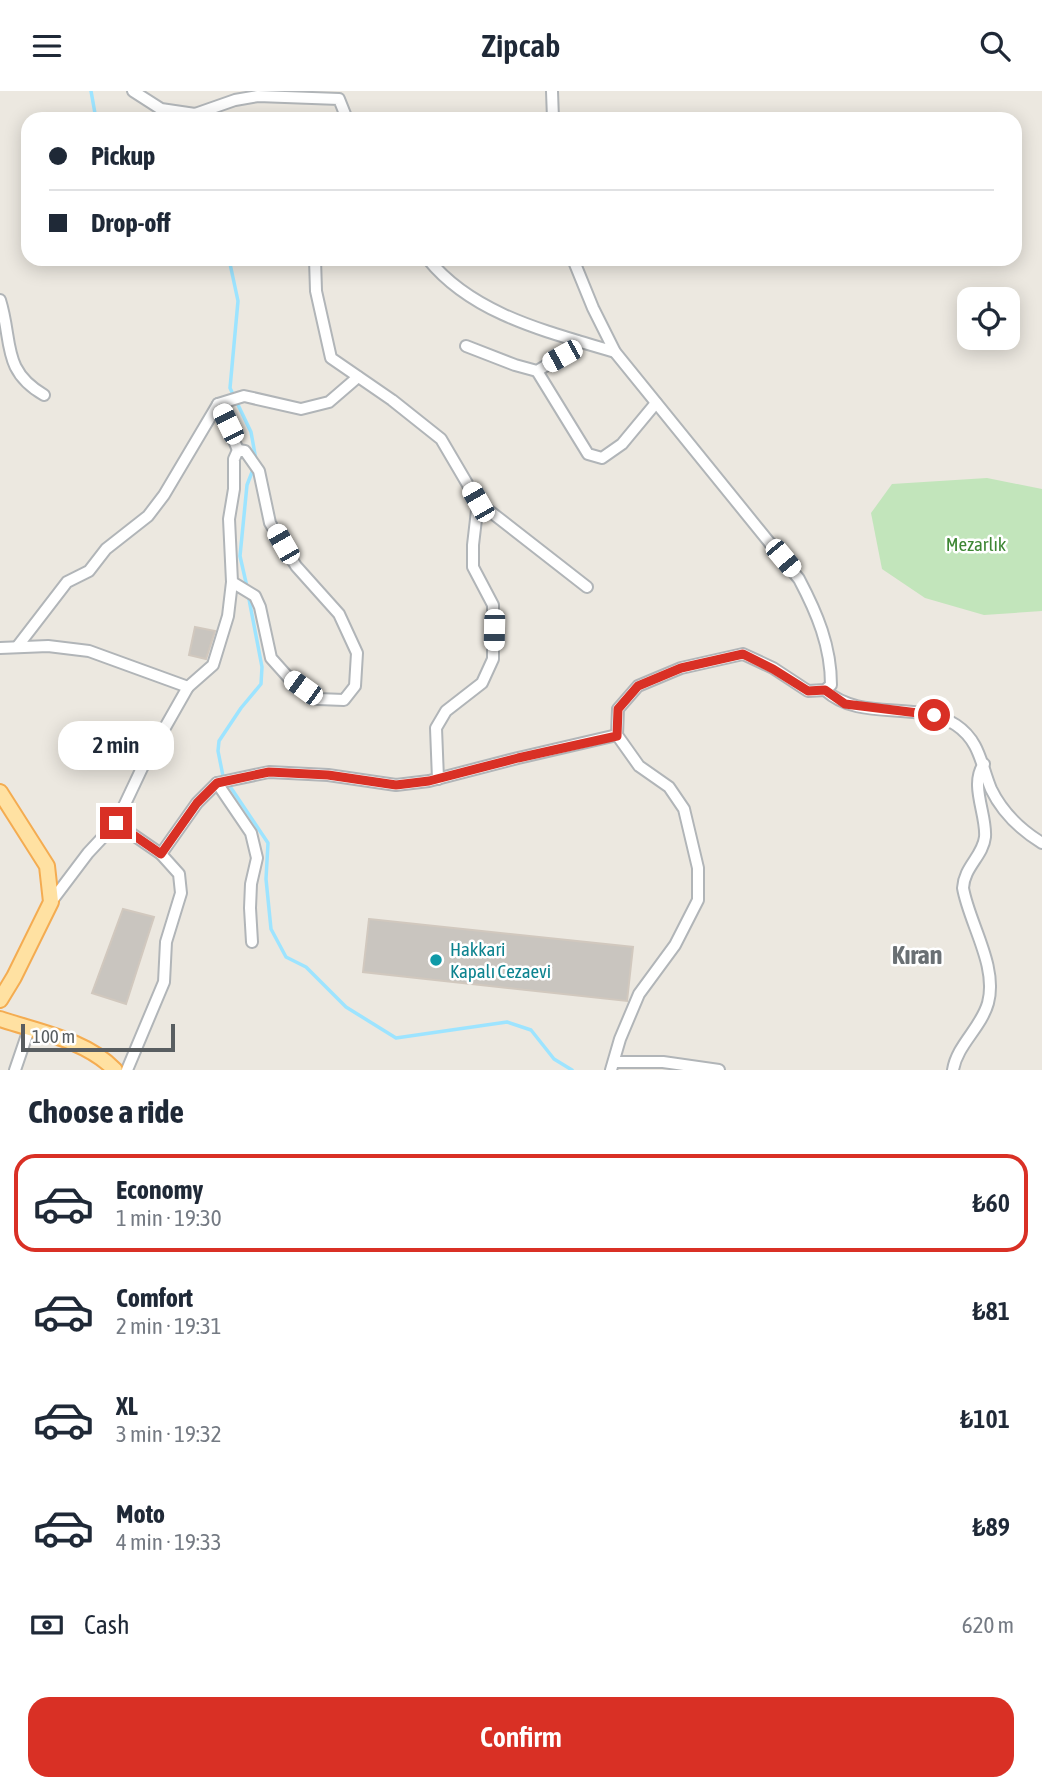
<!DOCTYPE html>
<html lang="en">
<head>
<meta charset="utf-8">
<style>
  :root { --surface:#fff; --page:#f2f2f3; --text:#1f2937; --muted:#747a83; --line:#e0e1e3; --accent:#d93025 }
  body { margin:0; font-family:"Asap Condensed",sans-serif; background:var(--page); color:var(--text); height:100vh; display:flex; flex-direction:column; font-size:26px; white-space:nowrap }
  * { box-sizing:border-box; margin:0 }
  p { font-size:23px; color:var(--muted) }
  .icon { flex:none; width:38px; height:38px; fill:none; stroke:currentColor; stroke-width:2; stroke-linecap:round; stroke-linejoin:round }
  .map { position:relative; height:979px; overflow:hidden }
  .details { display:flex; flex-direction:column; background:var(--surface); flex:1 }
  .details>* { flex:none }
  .banner { position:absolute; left:21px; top:21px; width:1001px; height:154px; border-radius:21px; box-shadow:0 4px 18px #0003; display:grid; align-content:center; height:154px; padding:0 28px; background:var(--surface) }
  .controls { position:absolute; left:957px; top:196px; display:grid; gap:14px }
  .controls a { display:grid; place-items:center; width:63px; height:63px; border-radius:14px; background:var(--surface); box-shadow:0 4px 18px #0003; font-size:35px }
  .scale { position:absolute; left:21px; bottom:18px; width:154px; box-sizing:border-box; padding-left:7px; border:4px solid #595e61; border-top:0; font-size:19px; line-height:24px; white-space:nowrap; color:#595e61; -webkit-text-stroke:5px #fff; paint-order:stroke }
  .end { position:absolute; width:32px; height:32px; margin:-16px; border:9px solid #d93025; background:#fff; box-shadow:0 0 0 4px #fff }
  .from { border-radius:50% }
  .bubble { position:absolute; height:49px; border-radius:21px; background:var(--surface); box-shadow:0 4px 18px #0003; font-size:23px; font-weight:600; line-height:49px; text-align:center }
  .car { position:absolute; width:21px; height:42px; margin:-21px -10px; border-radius:9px; box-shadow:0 0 5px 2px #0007; background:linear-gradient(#fff 24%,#345 0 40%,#fff 0 76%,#345 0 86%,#fff 0) }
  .banner b { display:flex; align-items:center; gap:24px; height:66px; font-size:26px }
  .banner b+b { border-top:2px solid var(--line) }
  .banner i { width:18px; height:18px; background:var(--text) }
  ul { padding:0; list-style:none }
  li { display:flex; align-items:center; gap:21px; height:98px; margin:0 14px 10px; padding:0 14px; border:4px solid transparent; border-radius:21px }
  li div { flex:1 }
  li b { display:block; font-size:26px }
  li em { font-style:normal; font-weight:600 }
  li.selected { border-color:var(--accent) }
  li>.icon { width:63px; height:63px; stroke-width:1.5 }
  h2 { padding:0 28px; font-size:32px; line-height:84px }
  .pay { display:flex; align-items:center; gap:18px; height:77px; padding:0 28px; font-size:26px }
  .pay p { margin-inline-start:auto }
  .button { display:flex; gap:14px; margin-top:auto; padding:14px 28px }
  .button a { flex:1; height:80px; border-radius:21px; background:var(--accent); color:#fff; font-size:28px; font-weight:600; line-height:80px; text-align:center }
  header { display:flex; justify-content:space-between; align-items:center; height:91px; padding:0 28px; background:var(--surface); font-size:32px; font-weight:600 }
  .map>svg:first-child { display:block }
  .green { fill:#c2e5bb }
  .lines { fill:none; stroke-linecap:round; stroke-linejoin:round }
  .stream { stroke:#9de4ff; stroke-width:3.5 }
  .building { fill:#c9c5bf; stroke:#d1c8be; stroke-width:2 }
  .minor-casing { stroke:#b1b5b8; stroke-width:14 }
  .major-casing { stroke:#f4ac51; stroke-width:18 }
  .minor { stroke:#fff; stroke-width:10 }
  .major { stroke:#ffe1a2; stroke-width:14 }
  .route { stroke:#d93025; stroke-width:9 }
  .culture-dot { fill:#0f9aa8; stroke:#fff; stroke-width:2.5 }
  .labels { text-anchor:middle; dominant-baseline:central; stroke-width:5; stroke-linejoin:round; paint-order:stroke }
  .park-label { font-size:19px; fill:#3d8633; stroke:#fff }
  .culture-label { font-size:19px; fill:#0d838f; stroke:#fff; text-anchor:start }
  .district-label { font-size:26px; font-weight:bold; fill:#6a7074; stroke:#fff }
</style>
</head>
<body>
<header><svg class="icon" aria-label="menu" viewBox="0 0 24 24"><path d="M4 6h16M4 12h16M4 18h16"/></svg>Zipcab<svg class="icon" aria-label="search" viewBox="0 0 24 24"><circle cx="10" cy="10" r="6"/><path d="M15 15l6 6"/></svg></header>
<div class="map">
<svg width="1042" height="979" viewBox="0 0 1042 979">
  <rect width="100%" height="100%" fill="#ece8e0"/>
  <polygon class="green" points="987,387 1042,398 1042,520 984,524 925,507 882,478 871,422 892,393"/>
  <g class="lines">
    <g class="stream">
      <polyline points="91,0 96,28"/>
      <polyline points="229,168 238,210 230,297 251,341 256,369"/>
      <polyline points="247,496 240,465 247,394 254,376"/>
      <polyline points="248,503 262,576 261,593 241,617 219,650 218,660 223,685 268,752 266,788 271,838 286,866 306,876 346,916 396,947 507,931 531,939 554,968 572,979"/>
    </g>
  </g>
  <g class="building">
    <polygon points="195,536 215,540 206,568 189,564"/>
    <polygon points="123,818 154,826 126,913 92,902"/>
    <polygon points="369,828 633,856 627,910 363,881"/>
  </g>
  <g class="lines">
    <g class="minor-casing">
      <g id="minor">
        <polyline points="133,0 161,18 195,23 235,9 258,5 339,8 347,28"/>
        <polyline points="552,0 553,28"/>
        <polyline points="315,168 316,200 331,267 392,309 441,348 478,411 587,496"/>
        <path d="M428,168C473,224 549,241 615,261"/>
        <path d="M573,168L593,217L615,261L799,488C817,522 831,555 831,594L825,599L808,600L773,577L743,563L681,577L638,595L618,618L617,644L639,675L669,696L684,718L698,777V809L675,854L639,903L620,948L611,979"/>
        <path d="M0,209C13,250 1,279 44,304"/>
        <polyline points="466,255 515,274 537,280 562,265 577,250"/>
        <polyline points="537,280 588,363 602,367 622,353 656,312"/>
        <polyline points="218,313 238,359"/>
        <polyline points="17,556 67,491 89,480 106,458 148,425 164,404 218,313 244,305 301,318 329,311 358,286"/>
        <polyline points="0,557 48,555 89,560 188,596"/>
        <path d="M825,599C861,632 917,608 956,634C980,650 981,674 991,698C1002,721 1021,739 1042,752"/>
        <polyline points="438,688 436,637 446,620 482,592 493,568 493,514 473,476 473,454 478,411"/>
        <polyline points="217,692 251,742 257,767 251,793 250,817 252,851"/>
        <polyline points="116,732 161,763 179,783 181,802 166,851 164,891 127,979"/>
        <polyline points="161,763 197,712 217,692 269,681 328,684 396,694 429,690 518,667 617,644"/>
        <polyline points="51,811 88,762 116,732 142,677 188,596 213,574 228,525 232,491 229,428 234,398 234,368 238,359 245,360 259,380 270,432 296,475 339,523 357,562 355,595 344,609 318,608 288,586 271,567 260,516 255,505 232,491"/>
        <polyline points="614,971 663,971 719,979"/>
        <polyline points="15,979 29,938"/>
        <path d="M953,979C957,954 981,937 988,912C998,875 969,832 963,797C964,776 983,765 985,746C987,724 969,693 984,673"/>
      </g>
    </g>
    <g class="major-casing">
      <g id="major">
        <polyline points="0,701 47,775 51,811 14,886 0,909"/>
        <path d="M0,928C39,941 86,949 115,979"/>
      </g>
    </g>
    <use href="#minor" class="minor"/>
    <use href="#major" class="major"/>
  </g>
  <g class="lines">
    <polyline class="route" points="116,732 161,763 197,712 217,692 269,681 328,684 396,694 429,690 518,667 617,645 618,618 638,595 681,577 743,563 773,578 808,600 825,599 845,613 934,624"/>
  </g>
  <circle class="culture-dot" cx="436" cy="869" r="7"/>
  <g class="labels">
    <g class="park-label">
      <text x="976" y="453">Mezarlık</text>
    </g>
    <g class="culture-label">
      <text x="450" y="858">Hakkari<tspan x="450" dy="22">Kapalı Cezaevi</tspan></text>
    </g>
    <g class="district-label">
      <text x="917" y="864">Kıran</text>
    </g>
  </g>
</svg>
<div class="controls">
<a><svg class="icon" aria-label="locate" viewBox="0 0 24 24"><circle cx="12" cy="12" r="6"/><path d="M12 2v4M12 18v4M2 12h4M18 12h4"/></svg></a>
</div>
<div class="scale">100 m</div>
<i class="end from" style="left:934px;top:624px"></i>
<i class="end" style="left:116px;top:732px"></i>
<div class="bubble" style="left:58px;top:630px;width:116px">2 min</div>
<i class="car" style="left:562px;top:265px;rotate:241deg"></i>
<i class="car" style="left:228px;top:333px;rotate:334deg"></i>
<i class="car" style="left:478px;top:411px;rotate:330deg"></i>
<i class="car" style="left:283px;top:453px;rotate:330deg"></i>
<i class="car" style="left:783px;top:467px;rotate:140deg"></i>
<i class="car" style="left:494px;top:539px;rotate:181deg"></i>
<i class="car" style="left:303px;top:597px;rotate:306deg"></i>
<div class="banner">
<b><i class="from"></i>Pickup</b>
<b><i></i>Drop-off</b>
</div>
</div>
<section class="details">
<h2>Choose a ride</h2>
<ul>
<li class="selected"><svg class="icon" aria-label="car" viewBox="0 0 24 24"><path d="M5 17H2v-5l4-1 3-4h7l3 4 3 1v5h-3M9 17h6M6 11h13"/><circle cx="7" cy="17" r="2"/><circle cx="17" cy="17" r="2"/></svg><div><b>Economy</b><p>1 min · 19:30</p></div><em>₺60</em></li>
<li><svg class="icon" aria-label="car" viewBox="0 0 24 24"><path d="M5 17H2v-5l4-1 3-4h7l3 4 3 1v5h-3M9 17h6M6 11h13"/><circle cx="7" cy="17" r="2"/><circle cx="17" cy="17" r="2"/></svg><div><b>Comfort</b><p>2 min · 19:31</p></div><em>₺81</em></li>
<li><svg class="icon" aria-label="car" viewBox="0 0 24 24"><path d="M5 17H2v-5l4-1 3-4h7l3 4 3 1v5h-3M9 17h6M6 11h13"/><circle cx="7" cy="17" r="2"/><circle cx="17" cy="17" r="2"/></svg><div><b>XL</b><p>3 min · 19:32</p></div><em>₺101</em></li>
<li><svg class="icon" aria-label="car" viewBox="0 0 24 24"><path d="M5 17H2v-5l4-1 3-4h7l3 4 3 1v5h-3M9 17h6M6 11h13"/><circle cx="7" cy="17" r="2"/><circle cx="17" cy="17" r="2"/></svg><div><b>Moto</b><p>4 min · 19:33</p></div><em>₺89</em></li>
</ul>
<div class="pay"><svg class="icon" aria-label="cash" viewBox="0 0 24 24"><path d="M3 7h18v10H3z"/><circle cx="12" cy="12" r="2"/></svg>Cash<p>620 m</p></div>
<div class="button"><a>Confirm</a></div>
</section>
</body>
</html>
